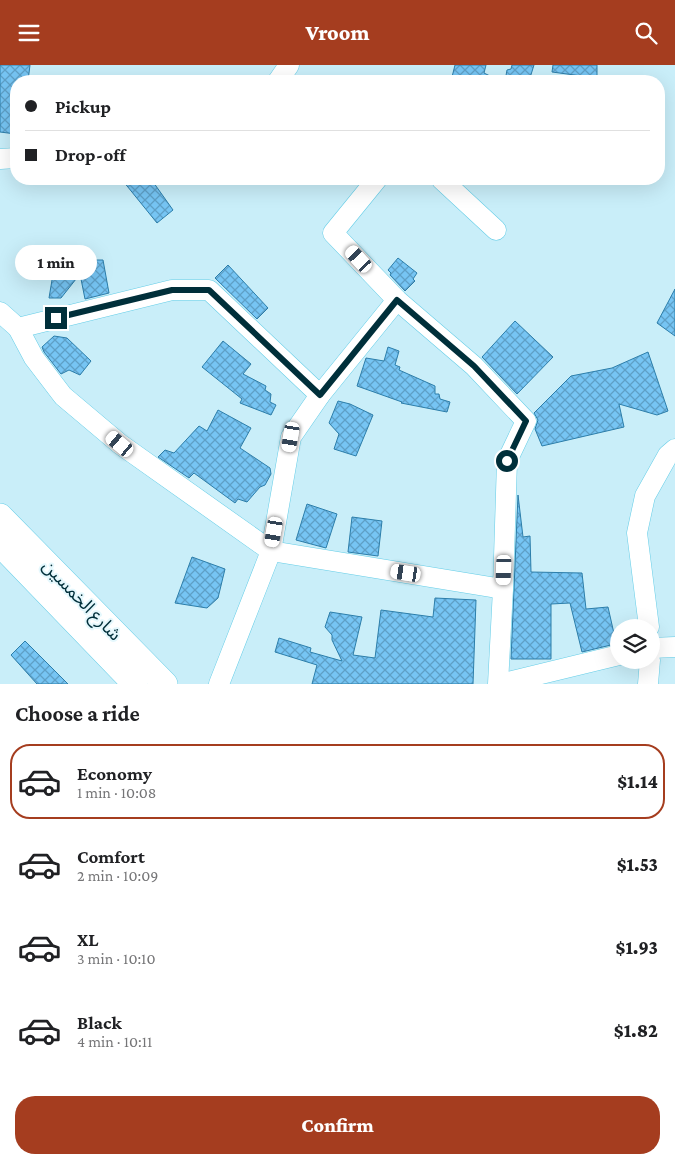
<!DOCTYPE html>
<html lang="en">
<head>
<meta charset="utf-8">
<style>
  :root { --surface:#fff; --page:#f2f2f2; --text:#202124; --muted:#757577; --line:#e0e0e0; --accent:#a53d1f }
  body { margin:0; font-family:"Crimson Pro","Noto Sans Arabic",serif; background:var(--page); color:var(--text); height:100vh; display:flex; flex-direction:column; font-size:19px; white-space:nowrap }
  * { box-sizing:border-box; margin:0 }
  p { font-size:16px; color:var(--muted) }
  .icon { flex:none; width:28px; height:28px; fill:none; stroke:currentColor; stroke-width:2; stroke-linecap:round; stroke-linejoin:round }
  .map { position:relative; height:619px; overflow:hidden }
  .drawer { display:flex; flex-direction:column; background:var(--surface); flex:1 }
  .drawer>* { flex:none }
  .banner { position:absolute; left:10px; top:10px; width:655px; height:110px; border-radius:20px; box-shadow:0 5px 20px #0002; display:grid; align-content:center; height:110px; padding:0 15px; background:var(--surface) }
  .controls { position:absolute; left:610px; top:554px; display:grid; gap:10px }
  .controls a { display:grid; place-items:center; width:50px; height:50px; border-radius:50%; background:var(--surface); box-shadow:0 5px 20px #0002; font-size:25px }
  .end { position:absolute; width:22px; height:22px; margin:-11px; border:6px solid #002f3a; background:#fff; box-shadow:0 0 0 2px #fff }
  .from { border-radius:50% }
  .bubble { position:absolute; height:35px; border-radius:18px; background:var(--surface); box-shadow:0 5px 20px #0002; font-size:16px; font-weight:800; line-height:35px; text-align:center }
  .car { position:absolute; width:15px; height:30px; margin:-15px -8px; border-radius:6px; box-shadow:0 0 4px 1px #0007; background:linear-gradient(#fff 24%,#345 0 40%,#fff 0 76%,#345 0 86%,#fff 0) }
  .banner b { display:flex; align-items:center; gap:18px; height:48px; font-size:19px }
  .banner b+b { border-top:1px solid var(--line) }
  .banner i { width:12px; height:12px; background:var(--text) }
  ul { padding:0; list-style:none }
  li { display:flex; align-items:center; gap:15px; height:75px; margin:0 10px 8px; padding:0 5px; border:2px solid transparent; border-radius:20px }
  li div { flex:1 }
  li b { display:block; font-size:19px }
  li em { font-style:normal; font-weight:800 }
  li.selected { border-color:var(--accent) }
  li>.icon { width:45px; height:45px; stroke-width:1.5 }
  h2 { padding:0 15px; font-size:22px; line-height:60px }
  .cta { display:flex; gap:10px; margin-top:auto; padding:10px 15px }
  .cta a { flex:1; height:58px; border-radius:20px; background:var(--accent); color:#fff; font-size:20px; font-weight:800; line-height:58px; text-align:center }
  header { display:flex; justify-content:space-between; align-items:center; height:65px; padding:0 15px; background:var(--accent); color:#fff; font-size:22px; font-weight:800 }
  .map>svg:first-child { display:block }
  .building { fill:url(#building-cross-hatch); stroke:#2c7eaa }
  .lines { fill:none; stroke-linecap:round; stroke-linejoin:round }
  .minor-casing { stroke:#64cde7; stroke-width:21 }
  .major-casing { stroke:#64cde7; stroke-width:26 }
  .minor { stroke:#fff; stroke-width:20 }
  .major { stroke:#fff; stroke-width:25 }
  .route { stroke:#002f3a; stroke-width:6 }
  .labels { text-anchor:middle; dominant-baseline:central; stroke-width:4; stroke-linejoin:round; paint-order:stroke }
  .street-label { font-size:18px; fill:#002f3a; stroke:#e5f8fd }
</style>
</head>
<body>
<header><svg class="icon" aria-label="menu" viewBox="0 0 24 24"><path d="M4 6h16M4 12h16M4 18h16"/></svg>Vroom<svg class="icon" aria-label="search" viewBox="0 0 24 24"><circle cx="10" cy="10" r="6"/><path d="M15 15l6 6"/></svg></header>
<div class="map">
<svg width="675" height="619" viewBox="0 0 675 619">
  <defs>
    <pattern id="building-cross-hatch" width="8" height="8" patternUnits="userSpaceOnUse" patternTransform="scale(1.25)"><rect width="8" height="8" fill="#76c5f4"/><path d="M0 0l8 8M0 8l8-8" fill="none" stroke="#5ea0c7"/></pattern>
  </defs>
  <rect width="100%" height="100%" fill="#c9eef9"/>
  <g class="building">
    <polygon points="0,0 30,0 28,16 16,16 16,69 0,67"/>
    <polygon points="455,0 486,0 484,8 500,16 451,16"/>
    <polygon points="512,0 534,0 529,16 505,16 507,5 511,4"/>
    <polygon points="553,0 597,0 597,13 552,7"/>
    <polygon points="134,114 151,114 173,145 157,158 123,116"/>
    <polygon points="56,191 75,195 103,195 109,228 85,234 80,209 61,233 49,233"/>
    <polygon points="398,193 417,208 413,214 415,216 405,226 390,210 391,208 388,205"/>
    <polygon points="228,200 268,243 257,254 215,213"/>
    <polygon points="675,224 675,271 657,258"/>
    <polygon points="515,256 553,292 517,329 482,292"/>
    <polygon points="54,271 67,273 91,296 80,310 69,305 61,309 44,287 42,282"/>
    <polygon points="223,276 251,299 243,309 266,321 265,325 271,329 270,337 276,340 271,350 240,338 242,334 202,302"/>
    <polygon points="388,282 399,286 395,300 400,302 399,305 435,321 435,329 439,329 440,334 450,337 447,347 401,338 402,337 357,321 366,293 384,296"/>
    <polygon points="648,287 668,346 657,350 619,339 624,362 542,381 535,364 538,355 534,348 571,311 612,303"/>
    <polygon points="338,336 350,339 373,350 356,391 334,384 339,369 329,358"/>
    <polygon points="218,345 251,363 240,383 270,403 271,409 265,420 260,422 247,437 238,434 235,438 194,408 189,413 158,392 165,385 174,388 199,361 207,366"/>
    <polygon points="518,430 523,472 530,471 531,507 582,508 586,544 608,542 615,573 611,580 582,587 570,538 551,539 551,594 511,594"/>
    <polygon points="307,439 337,449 326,483 296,475"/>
    <polygon points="352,452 382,456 378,491 348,487"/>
    <polygon points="192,492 225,504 218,533 207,543 175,538"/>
    <polygon points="435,533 476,535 473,619 312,619 317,600 275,587 279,573 311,583 310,587 342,596 332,575 332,570 325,562 330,547 362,552 353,590 375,593 381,545 433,552"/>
    <polygon points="25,576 68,619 37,619 11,590"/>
  </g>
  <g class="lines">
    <g class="minor-casing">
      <g id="minor">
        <polyline points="278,16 289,0"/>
        <polyline points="0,94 16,93"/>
        <polyline points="377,114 333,168 397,235 474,301 526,356 507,396 503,524 498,619"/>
        <polyline points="441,114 496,165"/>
        <polyline points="0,247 18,263 34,293 63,331 120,379 271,486 503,524"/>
        <polyline points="18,263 172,225 209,225 320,330"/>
        <polyline points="649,562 637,468 645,431 668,390 675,384"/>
        <polyline points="651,583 675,582"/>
        <polyline points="219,619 271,486 291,372 320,330 397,235"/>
        <polyline points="500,619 619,590"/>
        <polyline points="648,619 650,595"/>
      </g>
    </g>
    <g class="major-casing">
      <g id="major">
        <polyline points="0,451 165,619"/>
        <polyline points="0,479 135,619"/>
      </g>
    </g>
    <use href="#minor" class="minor"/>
    <use href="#major" class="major"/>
  </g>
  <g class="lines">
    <polyline class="route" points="56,253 172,225 209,225 320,330 397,235 474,301 526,356 507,396"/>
  </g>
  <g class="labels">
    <g class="street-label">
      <text transform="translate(82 535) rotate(46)">شارع الخمسين</text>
    </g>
  </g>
</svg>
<div class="controls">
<a><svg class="icon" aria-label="layers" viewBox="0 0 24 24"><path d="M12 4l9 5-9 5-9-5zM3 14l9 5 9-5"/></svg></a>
</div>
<i class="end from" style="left:507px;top:396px"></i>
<i class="end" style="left:56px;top:253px"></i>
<div class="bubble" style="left:15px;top:180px;width:82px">1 min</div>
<i class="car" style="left:359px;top:194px;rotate:317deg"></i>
<i class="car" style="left:291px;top:372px;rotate:190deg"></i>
<i class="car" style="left:120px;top:379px;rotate:310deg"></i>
<i class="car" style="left:274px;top:467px;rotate:190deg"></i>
<i class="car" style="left:504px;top:505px;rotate:182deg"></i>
<i class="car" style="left:406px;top:508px;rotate:279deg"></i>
<div class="banner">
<b><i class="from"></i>Pickup</b>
<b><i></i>Drop-off</b>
</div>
</div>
<section class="drawer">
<h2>Choose a ride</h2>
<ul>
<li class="selected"><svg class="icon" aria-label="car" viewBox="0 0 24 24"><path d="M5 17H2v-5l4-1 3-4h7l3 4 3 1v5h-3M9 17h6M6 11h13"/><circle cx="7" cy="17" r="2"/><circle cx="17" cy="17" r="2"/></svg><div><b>Economy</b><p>1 min · 10:08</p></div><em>$1.14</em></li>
<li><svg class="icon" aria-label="car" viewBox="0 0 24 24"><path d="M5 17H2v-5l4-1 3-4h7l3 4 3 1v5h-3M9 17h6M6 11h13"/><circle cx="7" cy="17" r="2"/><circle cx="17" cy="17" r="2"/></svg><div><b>Comfort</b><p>2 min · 10:09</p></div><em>$1.53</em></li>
<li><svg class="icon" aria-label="car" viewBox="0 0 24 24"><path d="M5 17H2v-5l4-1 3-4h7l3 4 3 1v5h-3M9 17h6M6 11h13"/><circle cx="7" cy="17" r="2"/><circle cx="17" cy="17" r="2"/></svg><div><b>XL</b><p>3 min · 10:10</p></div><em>$1.93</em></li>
<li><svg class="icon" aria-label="car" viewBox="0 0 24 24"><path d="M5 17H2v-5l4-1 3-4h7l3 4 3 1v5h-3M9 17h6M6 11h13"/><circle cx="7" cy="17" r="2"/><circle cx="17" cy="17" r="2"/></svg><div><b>Black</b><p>4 min · 10:11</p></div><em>$1.82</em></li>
</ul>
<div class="cta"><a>Confirm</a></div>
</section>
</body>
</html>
